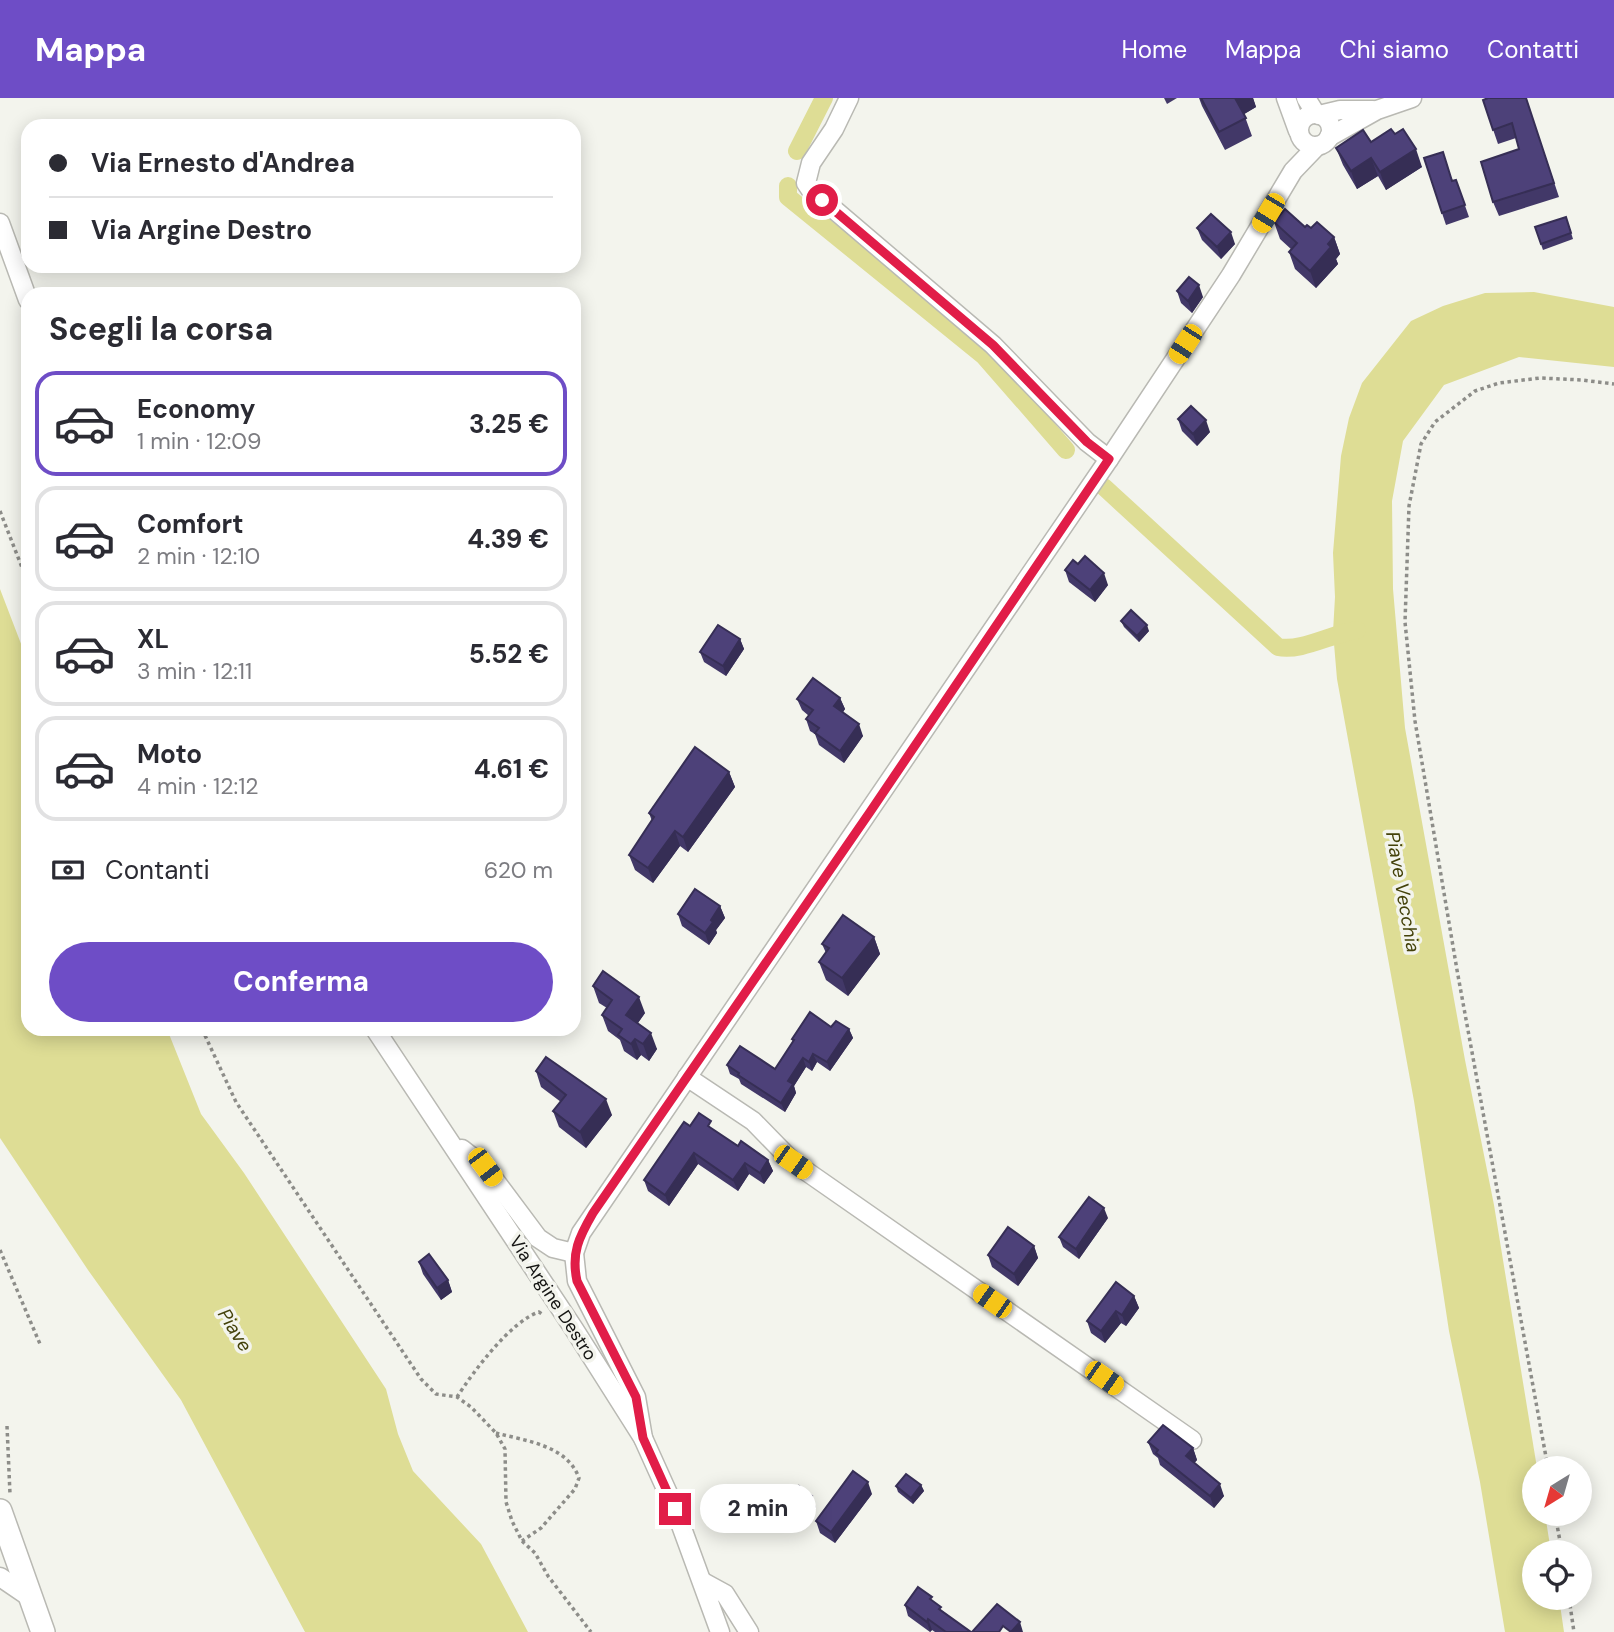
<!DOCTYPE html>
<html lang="it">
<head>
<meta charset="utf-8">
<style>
  :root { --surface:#fff; --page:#f7f7f7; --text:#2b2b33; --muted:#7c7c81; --line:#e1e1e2; --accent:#6e4dc6 }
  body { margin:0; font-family:"DM Sans",sans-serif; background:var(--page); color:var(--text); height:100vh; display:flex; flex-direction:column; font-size:26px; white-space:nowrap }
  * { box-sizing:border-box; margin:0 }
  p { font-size:23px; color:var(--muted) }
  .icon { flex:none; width:38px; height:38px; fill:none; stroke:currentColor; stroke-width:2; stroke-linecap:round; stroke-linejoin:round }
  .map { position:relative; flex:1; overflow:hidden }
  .side { position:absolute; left:21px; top:189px; width:560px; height:749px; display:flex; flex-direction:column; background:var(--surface); border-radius:21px; box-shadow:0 4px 18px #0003 }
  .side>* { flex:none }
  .banner { position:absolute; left:21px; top:21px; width:560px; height:154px; border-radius:21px; box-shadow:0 4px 18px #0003; display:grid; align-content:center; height:154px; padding:0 28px; background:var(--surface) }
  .needle { width:46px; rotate:217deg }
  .buttons { position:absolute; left:1522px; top:1358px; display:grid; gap:14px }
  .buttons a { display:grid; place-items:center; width:70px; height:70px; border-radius:50%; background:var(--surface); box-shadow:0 4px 18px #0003; font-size:35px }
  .end { position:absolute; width:32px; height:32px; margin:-16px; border:9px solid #e11d48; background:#fff; box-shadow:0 0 0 4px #fff }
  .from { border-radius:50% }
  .bubble { position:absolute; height:49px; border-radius:24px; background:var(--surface); box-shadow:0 4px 18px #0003; font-size:23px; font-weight:700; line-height:49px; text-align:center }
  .car { position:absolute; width:21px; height:42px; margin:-21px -10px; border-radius:9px; box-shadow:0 0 5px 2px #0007; background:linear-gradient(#f5c518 24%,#345 0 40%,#f5c518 0 76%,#345 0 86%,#f5c518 0) }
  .banner b { display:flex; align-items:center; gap:24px; height:66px; font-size:26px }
  .banner b+b { border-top:2px solid var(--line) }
  .banner i { width:18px; height:18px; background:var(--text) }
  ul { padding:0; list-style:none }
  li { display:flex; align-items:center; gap:21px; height:105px; margin:0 14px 10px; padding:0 14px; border:4px solid var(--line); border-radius:21px }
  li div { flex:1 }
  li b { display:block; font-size:26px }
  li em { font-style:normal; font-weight:700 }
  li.active { border-color:var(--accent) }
  li>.icon { width:63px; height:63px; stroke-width:1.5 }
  h2 { padding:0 28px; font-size:32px; line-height:84px }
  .pay { display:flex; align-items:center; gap:18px; height:77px; padding:0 28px; font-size:26px }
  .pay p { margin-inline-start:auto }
  .action { display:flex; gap:14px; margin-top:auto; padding:14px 28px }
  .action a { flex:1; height:80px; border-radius:42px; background:var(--accent); color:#fff; font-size:28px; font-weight:700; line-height:80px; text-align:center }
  header { display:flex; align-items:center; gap:42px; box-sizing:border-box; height:98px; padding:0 35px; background:var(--accent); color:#fff }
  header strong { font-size:33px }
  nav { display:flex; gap:38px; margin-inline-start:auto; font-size:24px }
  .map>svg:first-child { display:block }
  .water { fill:#dedd95 }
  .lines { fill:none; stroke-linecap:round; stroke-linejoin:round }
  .canal { stroke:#dedd95; stroke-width:18 }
  .minor-casing { stroke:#b9b9b3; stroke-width:21 }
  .major-casing { stroke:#b9b9b3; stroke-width:26 }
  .path { stroke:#8d8d89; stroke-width:3.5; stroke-dasharray:3.5 3.5; stroke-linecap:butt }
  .minor { stroke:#fff; stroke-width:18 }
  .major { stroke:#fff; stroke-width:23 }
  .wall { fill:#423868 }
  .shaded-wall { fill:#362e55 }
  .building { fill:#4d4179; stroke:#362e55; stroke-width:2 }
  .route { stroke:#e11d48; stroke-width:9 }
  .labels { text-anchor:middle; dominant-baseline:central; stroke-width:7; stroke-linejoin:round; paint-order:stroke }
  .street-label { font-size:18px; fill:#151513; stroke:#f3f4ed }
  .water-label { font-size:19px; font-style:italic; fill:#44420a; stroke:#f3f4ed }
</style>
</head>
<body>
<header>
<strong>Mappa</strong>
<nav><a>Home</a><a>Mappa</a><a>Chi siamo</a><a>Contatti</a></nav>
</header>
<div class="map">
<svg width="1614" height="1534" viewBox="0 0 1614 1534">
  <rect width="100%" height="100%" fill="#f3f4ed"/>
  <g class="water">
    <polygon points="1534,194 1614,209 1614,269 1519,259 1444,287 1403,343 1392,403 1393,491 1405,630 1465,962 1494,1107 1537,1370 1535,1370 1535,1416 1545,1416 1551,1454 1535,1454 1535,1500 1559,1500 1564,1534 1505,1534 1480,1384 1449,1233 1414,1003 1337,581 1333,534 1335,499 1333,455 1341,358 1349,320 1362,285 1411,223 1443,208 1485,195"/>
    <polygon points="0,491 28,564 28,931 167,931 201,1016 244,1075 386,1291 398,1336 413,1373 481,1446 528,1534 305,1534 181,1302 88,1172 0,1040"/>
  </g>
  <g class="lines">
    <g class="canal">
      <polyline points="797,53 824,0"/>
      <polyline points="788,88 788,99 984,258 1066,352"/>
      <path d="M1104,389L1278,549C1301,554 1331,536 1357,532"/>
    </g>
    <g class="minor-casing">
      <g id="minor">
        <polyline points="849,0 834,31 811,65 806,85 810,91 993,247 1087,344 1109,361"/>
        <polyline points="1286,0 1298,33"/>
        <polyline points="1306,0 1316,16"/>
        <circle cx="1315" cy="32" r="16"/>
        <polyline points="1319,17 1340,12 1373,12"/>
        <polyline points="1329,39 1377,12 1412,0"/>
        <polyline points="0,125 28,202"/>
        <polyline points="375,931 574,1231 643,1340 675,1411 720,1534"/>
        <polyline points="687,979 753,1023 793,1064 1192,1342"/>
        <polyline points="462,1051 485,1069 538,1140 553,1150 574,1155"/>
        <polyline points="643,1340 636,1299 577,1183 574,1155 581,1135 1109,361 1231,177 1293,73 1317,48"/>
        <polyline points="0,1479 31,1500"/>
        <polyline points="703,1484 725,1496 749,1534"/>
      </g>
    </g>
    <g class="major-casing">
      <polyline id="major" points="0,1413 43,1534"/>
    </g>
    <g class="path">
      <polyline points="0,413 28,485"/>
      <polyline points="202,931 236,1004 421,1281 436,1296 457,1299 471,1309 496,1335 505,1351 506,1404 512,1423 522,1443 535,1455 548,1478 591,1534"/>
      <polyline points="0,1152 40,1246"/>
      <path d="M457,1299C473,1274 511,1223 539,1214L542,1216"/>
      <polyline points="7,1328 10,1396"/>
      <path d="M496,1335C526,1343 567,1347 579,1380L575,1391L541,1430L522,1443"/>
      <polyline points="1548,1370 1457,872 1415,623 1405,524 1409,408 1421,346 1435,324 1475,293 1499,285 1540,280 1582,282 1614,286"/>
      <polyline points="1555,1416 1562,1454"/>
      <polyline points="1569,1500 1574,1534"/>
    </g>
    <use href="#minor" class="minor"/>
    <use href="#major" class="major"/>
  </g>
  <g class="wall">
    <polygon points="1164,0 1177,0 1167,6"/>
    <polygon points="1199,0 1253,0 1256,9 1244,16 1252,38 1225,52 1202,8"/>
    <polygon points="1526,0 1559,99 1499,118 1493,104 1519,51 1516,40 1498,46 1483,2"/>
    <polygon points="1395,36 1422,69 1386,92 1378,78 1357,91 1343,67 1336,50 1371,44"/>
    <polygon points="1456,82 1469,119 1446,127 1442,115 1453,83"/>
    <polygon points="1566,119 1573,141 1543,152 1535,129"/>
    <polygon points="1274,124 1311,130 1334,139 1340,156 1336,161 1338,166 1316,190 1295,171 1289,154 1292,152 1280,141"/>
    <polygon points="1197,130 1235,146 1221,161 1202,142"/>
    <polygon points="1177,193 1203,199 1192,215 1181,205"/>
    <polygon points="1178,321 1210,334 1197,348 1182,333"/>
    <polygon points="1065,472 1108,487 1095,504 1069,484"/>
    <polygon points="1121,523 1149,533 1139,544 1124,529"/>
    <polygon points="740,541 744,551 726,578 704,564 700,554"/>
    <polygon points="840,600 845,611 843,614 863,638 844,665 819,647 815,636 810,633 806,621 809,618 802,612 797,601"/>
    <polygon points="729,674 735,689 688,754 680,748 653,785 635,772 629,757 652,723 649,715"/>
    <polygon points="720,808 725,820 716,832 717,835 709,847 682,828 678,816"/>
    <polygon points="874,839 880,856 848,898 826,882 819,864 826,855 822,846"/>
    <polygon points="593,888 645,915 638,925 657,951 649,963 641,957 637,962 624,953 620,942 608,933 602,917 607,910 599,905"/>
    <polygon points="831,929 849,931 853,940 830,973 817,964 812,973 806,969 794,988 796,995 785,1014 741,986 739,981 730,976 727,967 775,971 793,944 792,941"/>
    <polygon points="536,973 612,1017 586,1050 559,1029 553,1013 561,1004 541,989"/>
    <polygon points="690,1028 714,1032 738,1048 768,1062 773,1073 764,1086 749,1076 738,1093 698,1066 669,1108 648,1093 644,1082"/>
    <polygon points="1108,1120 1079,1161 1063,1149 1059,1139"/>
    <polygon points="1034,1148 1038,1160 1018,1188 992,1169 988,1157"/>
    <polygon points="419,1164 448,1182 452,1194 441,1202 423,1176"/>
    <polygon points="1134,1198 1139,1210 1126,1228 1121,1225 1105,1245 1091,1235 1087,1223"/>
    <polygon points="1148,1344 1193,1350 1197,1362 1194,1365 1224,1398 1214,1410 1160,1367 1158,1360 1153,1356"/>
    <polygon points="921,1387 924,1393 913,1406 898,1394 896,1388"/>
    <polygon points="872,1396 835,1445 820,1435 816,1423"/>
    <polygon points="789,1402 816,1410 808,1426 793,1414"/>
    <polygon points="934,1504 942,1513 971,1534 935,1534 932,1532 930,1534 908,1518 905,1507"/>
  </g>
  <g class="shaded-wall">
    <polygon points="1234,0 1253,0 1256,9 1241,18"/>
    <polygon points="1416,51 1422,69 1386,92 1380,74"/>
    <polygon points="1371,60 1378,78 1357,91 1351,73"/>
    <polygon points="1231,134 1235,146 1221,161 1217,149"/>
    <polygon points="1334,139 1340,156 1336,161 1338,166 1316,190 1310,173 1328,146"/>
    <polygon points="1199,187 1203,199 1192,215 1188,203"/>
    <polygon points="1206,322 1210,334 1197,348 1193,336"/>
    <polygon points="1104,475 1108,487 1095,504 1090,492"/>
    <polygon points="1147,527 1149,533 1139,544 1137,538"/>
    <polygon points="740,541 744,551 726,578 723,568"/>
    <polygon points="840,600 845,611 839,620 834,608"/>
    <polygon points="859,626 863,638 844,665 840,653"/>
    <polygon points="729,674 735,689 688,754 683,739"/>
    <polygon points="675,733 680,748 653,785 648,770"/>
    <polygon points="720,808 725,820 716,832 717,835 709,847 705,835 711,822"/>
    <polygon points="874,839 880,856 848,898 842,880"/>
    <polygon points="639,899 645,915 632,933 626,917"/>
    <polygon points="849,931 853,940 830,973 827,964"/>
    <polygon points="651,935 657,951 649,963 643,946"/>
    <polygon points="635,941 641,957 637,962 631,946"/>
    <polygon points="813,956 817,964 812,973 809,964"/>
    <polygon points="803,960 806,969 794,988 796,995 785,1014 781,1005 788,983"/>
    <polygon points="606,1001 612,1017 586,1050 580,1034"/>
    <polygon points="694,1055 698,1066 669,1108 665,1097"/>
    <polygon points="768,1062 773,1073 764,1086 760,1075"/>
    <polygon points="745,1065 749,1076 738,1093 733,1082"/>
    <polygon points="1104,1110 1108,1120 1079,1161 1076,1151"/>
    <polygon points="1034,1148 1038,1160 1018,1188 1014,1176"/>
    <polygon points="448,1182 452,1194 441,1202 437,1190"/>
    <polygon points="1134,1198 1139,1210 1126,1228 1122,1217"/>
    <polygon points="1116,1213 1121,1225 1105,1245 1101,1233"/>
    <polygon points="1193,1350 1197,1362 1190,1370 1186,1358"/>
    <polygon points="868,1384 872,1396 835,1445 831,1434"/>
    <polygon points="1220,1386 1224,1398 1214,1410 1210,1398"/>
    <polygon points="921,1387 924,1393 913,1406 911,1400"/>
    <polygon points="812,1398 816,1410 808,1426 804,1414"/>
    <polygon points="928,1521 932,1532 930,1534 927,1524"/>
    <polygon points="1020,1524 1023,1534 1011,1534"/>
  </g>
  <g class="building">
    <polygon points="1201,0 1235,0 1246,20 1219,34"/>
    <polygon points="1488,0 1526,0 1554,85 1493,104 1481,64 1519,51 1512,25 1493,32 1483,2"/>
    <polygon points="1391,31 1395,36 1403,31 1416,51 1380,74 1371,60 1351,73 1336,50 1363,32 1371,44"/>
    <polygon points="1443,54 1452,83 1456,82 1465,107 1442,115 1424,60"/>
    <polygon points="1285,111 1305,129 1307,127 1311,130 1317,124 1334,139 1328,146 1331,149 1310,173 1289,154 1297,145 1274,124"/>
    <polygon points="1211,116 1231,134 1217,149 1197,130"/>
    <polygon points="1566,119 1571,135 1541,146 1535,129"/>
    <polygon points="1189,179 1199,187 1188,203 1177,193"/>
    <polygon points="1191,308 1206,322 1193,336 1178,321"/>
    <polygon points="1085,458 1104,475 1090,492 1065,472 1073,462 1078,466"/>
    <polygon points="1131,512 1147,527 1137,538 1121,523"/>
    <polygon points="718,527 740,541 723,568 700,554"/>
    <polygon points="813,580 840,600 834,608 859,626 840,653 815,635 819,630 806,621 813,612 797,601"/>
    <polygon points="695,649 729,674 683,739 675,733 648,770 629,757 654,719 649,715"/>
    <polygon points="695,791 720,808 711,822 713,824 705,835 678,816"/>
    <polygon points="843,817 874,839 842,880 819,864 829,850 822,846"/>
    <polygon points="603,873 639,899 626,917 651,935 643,946 635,941 631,946 618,937 622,931 602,917 612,902 593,888"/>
    <polygon points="810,914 831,929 836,923 849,931 827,964 813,956 809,964 803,960 788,983 793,986 781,1005 738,977 739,975 727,967 740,948 775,971 794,942 792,941"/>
    <polygon points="546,959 606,1001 580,1034 553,1013 566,997 536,973"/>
    <polygon points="699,1015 711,1023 708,1028 738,1048 741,1043 768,1062 760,1075 745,1065 733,1082 694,1055 665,1097 644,1082 684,1024 690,1028"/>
    <polygon points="1089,1099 1104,1110 1076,1151 1059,1139"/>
    <polygon points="1008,1129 1034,1148 1014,1176 988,1157"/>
    <polygon points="429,1156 448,1182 437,1190 419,1164"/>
    <polygon points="1116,1184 1134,1198 1122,1217 1116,1213 1101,1233 1087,1223"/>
    <polygon points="1163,1327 1193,1350 1186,1358 1220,1386 1210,1398 1156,1355 1158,1352 1148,1344"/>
    <polygon points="853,1373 868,1384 831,1434 816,1423"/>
    <polygon points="906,1376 921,1387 911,1400 896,1388"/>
    <polygon points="799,1388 812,1398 804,1414 789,1402"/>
    <polygon points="918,1489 932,1499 930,1501 941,1509 939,1511 971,1534 946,1534 928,1521 927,1524 905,1507"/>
    <polygon points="997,1506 1020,1524 1011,1534 1003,1528 999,1534 972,1534"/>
  </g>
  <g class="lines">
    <path class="route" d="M675,1411L643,1340L636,1299L577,1183C571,1155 579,1139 593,1115L870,714L1109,361L1087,344L993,247L822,102"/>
  </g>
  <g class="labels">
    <g class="street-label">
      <text transform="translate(553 1200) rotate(57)">Via Argine Destro</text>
    </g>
    <g class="water-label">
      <text transform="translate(1403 794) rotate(80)">Piave Vecchia</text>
      <text transform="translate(235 1232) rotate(58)">Piave</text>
    </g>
  </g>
</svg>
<div class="buttons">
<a><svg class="needle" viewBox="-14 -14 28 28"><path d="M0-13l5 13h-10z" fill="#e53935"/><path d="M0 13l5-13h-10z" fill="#7c7c81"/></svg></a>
<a><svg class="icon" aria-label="locate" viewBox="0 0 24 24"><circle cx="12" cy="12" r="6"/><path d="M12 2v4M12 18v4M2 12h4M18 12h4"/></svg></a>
</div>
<i class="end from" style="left:822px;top:102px"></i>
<i class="end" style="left:675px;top:1411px"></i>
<div class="bubble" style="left:700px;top:1386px;width:116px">2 min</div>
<i class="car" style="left:1268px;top:115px;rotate:211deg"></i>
<i class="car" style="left:1185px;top:246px;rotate:213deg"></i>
<i class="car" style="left:793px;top:1064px;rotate:125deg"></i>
<i class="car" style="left:485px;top:1069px;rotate:143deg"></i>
<i class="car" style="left:992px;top:1203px;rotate:305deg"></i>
<i class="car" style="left:1104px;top:1280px;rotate:125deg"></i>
<div class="banner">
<b><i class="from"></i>Via Ernesto d'Andrea</b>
<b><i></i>Via Argine Destro</b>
</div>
<section class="side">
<h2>Scegli la corsa</h2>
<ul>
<li class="active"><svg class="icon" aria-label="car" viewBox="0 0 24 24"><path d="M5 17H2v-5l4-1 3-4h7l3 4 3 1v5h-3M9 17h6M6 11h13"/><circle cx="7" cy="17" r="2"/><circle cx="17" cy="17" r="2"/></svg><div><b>Economy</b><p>1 min · 12:09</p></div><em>3.25 €</em></li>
<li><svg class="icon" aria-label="car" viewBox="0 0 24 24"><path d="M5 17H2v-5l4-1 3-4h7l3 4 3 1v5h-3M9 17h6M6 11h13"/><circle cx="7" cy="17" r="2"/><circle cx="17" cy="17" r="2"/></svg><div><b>Comfort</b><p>2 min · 12:10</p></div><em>4.39 €</em></li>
<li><svg class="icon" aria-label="car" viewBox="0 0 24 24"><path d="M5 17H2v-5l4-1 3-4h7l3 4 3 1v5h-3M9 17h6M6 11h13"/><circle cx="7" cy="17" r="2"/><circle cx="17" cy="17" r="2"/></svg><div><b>XL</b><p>3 min · 12:11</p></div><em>5.52 €</em></li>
<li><svg class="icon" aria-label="car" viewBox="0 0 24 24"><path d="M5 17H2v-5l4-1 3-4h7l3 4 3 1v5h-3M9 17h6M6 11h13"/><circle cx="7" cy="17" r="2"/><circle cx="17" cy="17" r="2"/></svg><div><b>Moto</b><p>4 min · 12:12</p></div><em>4.61 €</em></li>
</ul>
<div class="pay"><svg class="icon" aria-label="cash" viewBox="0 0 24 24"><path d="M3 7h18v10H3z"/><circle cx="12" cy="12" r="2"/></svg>Contanti<p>620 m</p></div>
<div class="action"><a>Conferma</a></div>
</section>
</div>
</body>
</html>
